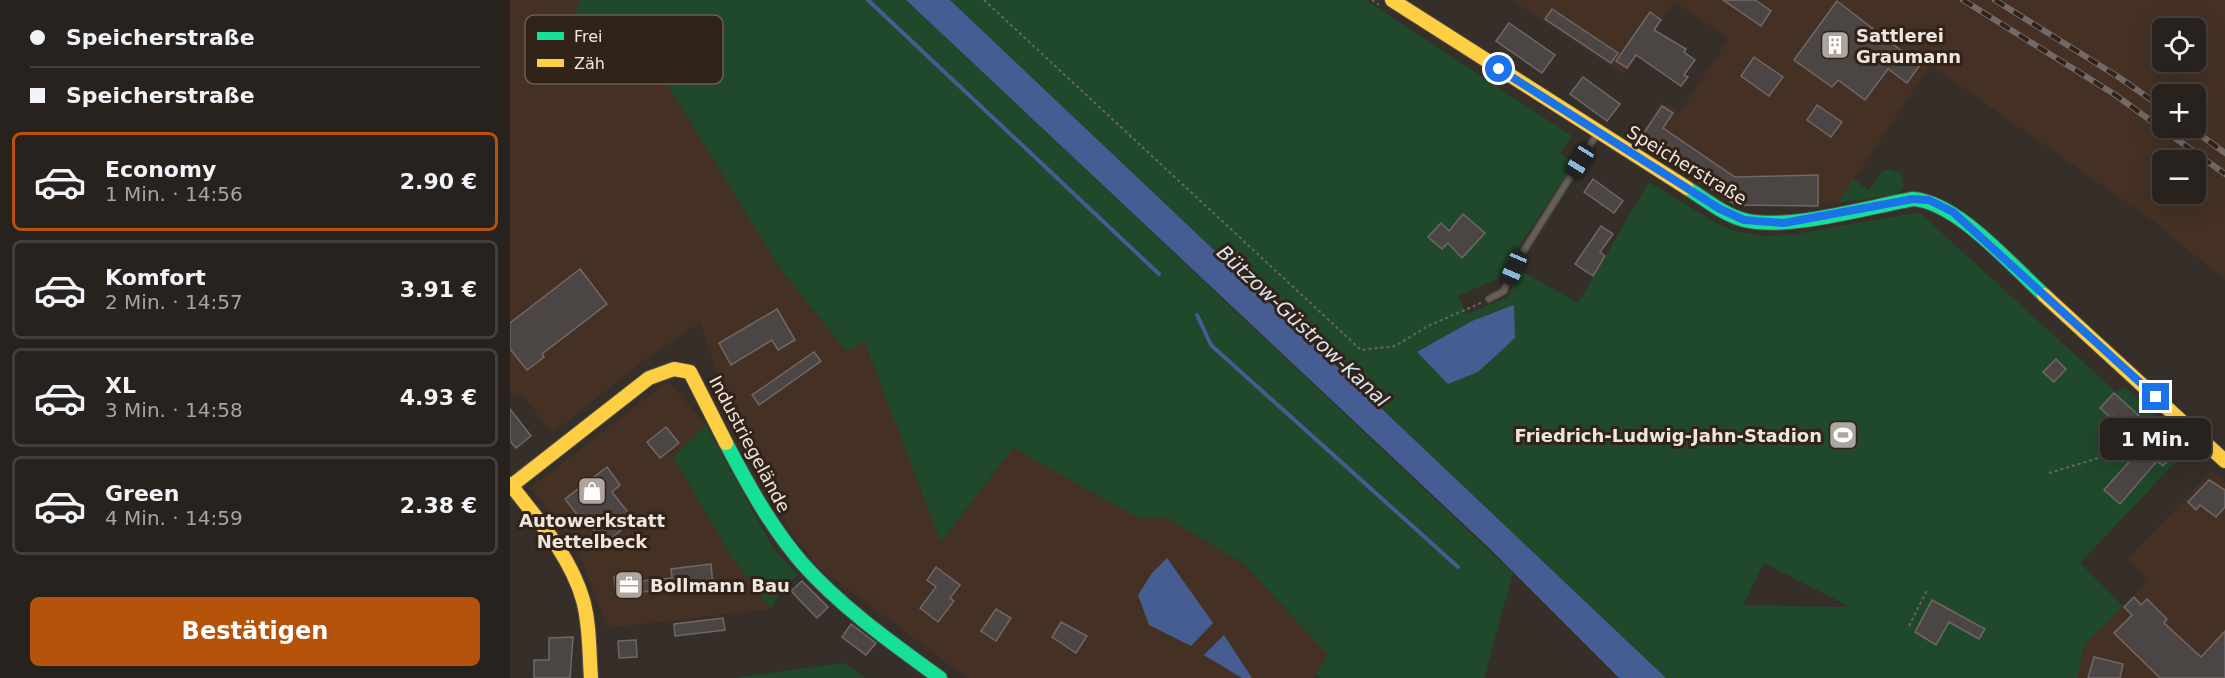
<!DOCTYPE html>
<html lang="de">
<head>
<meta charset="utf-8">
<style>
  :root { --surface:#28221e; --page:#342f2b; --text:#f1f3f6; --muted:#a5a4a4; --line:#443f3c; --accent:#b45309 }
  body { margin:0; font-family:"DejaVu Sans",sans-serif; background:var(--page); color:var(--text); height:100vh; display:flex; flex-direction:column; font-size:22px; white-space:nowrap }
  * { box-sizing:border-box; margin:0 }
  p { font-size:20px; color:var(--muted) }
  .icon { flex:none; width:33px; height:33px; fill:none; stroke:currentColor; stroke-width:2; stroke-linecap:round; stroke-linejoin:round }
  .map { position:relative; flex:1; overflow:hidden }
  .details { display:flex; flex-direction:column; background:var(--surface); width:510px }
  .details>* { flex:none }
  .hud { display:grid; align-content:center; height:132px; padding:0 30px; background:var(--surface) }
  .controls { position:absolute; left:1642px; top:18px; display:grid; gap:12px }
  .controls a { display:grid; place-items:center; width:54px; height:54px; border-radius:9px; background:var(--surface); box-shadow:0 6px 24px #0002,0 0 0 2px var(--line); font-size:30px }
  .end { position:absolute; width:27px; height:27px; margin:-14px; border:8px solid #1a73e8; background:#fff; box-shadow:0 0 0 3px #fff }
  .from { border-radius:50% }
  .bubble { position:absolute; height:42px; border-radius:9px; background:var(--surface); box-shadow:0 6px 24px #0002,0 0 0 2px var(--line); font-size:20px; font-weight:700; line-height:42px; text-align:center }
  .car { position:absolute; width:18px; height:36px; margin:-18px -9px; border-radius:8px; box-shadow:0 0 4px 2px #0007; background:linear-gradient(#222 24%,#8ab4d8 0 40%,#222 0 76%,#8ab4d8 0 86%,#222 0) }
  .hud b { display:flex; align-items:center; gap:21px; height:57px; font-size:22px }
  .hud b+b { border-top:2px solid var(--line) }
  .hud i { width:15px; height:15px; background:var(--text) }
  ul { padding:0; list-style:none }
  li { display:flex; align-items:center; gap:18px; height:99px; margin:0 12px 9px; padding:0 18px; border:3px solid var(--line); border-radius:9px }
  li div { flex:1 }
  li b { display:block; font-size:22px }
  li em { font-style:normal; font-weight:700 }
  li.active { border-color:var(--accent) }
  li>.icon { width:54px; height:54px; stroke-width:1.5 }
  .cta { display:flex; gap:12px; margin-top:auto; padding:12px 30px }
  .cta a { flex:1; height:69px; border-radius:9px; background:var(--accent); color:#fff; font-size:24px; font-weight:700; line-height:69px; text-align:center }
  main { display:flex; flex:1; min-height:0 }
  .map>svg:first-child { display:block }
  .built { fill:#443123; fill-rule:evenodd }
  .green { fill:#20482a; fill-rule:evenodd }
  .water { fill:#455d92 }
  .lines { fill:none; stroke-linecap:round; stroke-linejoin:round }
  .stream { stroke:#455d92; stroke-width:4 }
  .building { fill:#4b4544; stroke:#706868; stroke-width:1.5 }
  .lane-casing { stroke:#534c47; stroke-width:8 }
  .fast-casing { stroke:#534c47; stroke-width:16 }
  .slow-casing { stroke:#534c47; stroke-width:16 }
  .path { stroke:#6b6460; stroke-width:2; stroke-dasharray:3 3; stroke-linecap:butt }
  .lane { stroke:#655e59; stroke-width:5 }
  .fast { stroke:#16e098; stroke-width:14 }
  .slow { stroke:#ffcf43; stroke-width:14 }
  .rail-casing { stroke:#716a66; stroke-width:6 }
  .rail { stroke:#322319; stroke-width:4; stroke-dasharray:11; stroke-linecap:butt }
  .route { stroke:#1a73e8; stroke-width:8 }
  .labels { text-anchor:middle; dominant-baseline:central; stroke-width:6; stroke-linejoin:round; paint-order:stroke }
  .poi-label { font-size:18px; font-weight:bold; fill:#efe5df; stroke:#322319; text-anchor:start }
  .street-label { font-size:18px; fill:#efe5df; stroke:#322319 }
  .water-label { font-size:20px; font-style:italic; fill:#dae3f4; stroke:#322319 }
  .key { fill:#322319; stroke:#6b5d54; stroke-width:1.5 }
  .key-label { font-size:16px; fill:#efe5df }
</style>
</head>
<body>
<main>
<section class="details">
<div class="hud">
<b><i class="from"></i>Speicherstraße</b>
<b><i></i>Speicherstraße</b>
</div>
<ul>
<li class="active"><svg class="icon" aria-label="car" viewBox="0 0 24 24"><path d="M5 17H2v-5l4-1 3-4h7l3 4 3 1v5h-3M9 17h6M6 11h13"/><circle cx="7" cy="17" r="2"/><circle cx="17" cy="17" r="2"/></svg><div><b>Economy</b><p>1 Min. · 14:56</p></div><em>2.90 €</em></li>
<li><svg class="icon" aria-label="car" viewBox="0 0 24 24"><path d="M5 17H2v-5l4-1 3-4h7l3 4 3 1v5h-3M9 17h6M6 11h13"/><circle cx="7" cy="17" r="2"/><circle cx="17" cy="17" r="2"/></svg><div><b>Komfort</b><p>2 Min. · 14:57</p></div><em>3.91 €</em></li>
<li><svg class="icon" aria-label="car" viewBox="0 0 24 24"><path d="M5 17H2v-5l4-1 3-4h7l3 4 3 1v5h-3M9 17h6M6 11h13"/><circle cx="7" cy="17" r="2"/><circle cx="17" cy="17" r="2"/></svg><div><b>XL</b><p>3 Min. · 14:58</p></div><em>4.93 €</em></li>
<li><svg class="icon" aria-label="car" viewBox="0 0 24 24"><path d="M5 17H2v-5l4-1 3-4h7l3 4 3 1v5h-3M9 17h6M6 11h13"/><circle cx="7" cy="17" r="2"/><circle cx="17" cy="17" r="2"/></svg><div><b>Green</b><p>4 Min. · 14:59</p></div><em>2.38 €</em></li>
</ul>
<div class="cta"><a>Bestätigen</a></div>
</section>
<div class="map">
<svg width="1715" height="678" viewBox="0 0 1715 678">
  <rect width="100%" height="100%" fill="#362e28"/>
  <g class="built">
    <polygon points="0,0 70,0 57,40 132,43 270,269 337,351 354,340 432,541 503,448 628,518 657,518 734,564 818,655 803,678 457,678 308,567 284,536 243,464 228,425 223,425 190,322 135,360 42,433 15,399 0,392"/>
    <path d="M1002,0H1715V280L1642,220L1420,65L1328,203L1229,207L1125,141L1152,101L1170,112L1219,39L1164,2L1114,75ZM1653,28H1686V62H1653ZM1653,94H1686V128H1653ZM1653,160H1686V194H1653Z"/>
    <polygon points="158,381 196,425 163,457 221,556 261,609 97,628 70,556 21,487"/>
    <polygon points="1703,470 1715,482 1715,678 1566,678 1575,644 1639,581 1617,559"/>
  </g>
  <g class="green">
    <polygon points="70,0 396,0 1003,573 974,678 811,678 805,674 818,655 734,564 657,518 628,518 503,448 431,542 354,341 337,352 270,269 132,43 75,84 57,39"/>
    <path d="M440,0H856L1062,136L1050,153L1064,163L988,279L947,296L958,314L999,296L1008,269L1068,303L1139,182L1201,220L1225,231L1252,236L1280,235L1409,212L1606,392L1615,387L1680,447L1570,563L1613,606L1575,644L1567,678H1156ZM1254,563L1338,606V607L1233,605Z"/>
    <polygon points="1380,169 1391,173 1394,187 1387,194 1328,203 1343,179 1359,190 1372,171"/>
    <polygon points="196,425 263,548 288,575 272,589 261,609 221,556 163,457"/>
    <polygon points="334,663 355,678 223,678"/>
  </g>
  <g class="water">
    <polygon points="396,0 440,0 1156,678 1109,678 979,548"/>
    <polygon points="1004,305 1005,338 968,372 938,384 907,352 962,321"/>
    <polygon points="657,558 703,623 681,646 639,625 628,595 642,573"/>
    <polygon points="714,635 742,678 732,678 694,655"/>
  </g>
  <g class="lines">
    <g class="stream">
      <polyline points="358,0 649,274"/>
      <polyline points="687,315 701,345 948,567"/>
    </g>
  </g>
  <g class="building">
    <polygon points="1213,0 1245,0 1261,11 1251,26"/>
    <polygon points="1327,1 1410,65 1397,83 1378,69 1355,100 1328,80 1322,87 1284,60"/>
    <polygon points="1042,9 1108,53 1101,63 1035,19"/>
    <polygon points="1140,12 1151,20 1144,30 1176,49 1174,52 1185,60 1174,75 1178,77 1171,86 1126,55 1117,68 1106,61"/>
    <polygon points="999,23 1045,55 1032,73 986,41"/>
    <polygon points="1244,57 1273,77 1259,96 1231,76"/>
    <polygon points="1073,77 1110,104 1097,121 1060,94"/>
    <polygon points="1307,105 1332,122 1321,137 1297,120"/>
    <polygon points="1152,106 1163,113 1153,128 1225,177 1308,175 1308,206 1226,205 1128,142"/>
    <polygon points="1083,179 1113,201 1104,213 1074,192"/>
    <polygon points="953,214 975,233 952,258 938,243 932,249 918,237 931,223 939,231"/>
    <polygon points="1091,226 1103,234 1090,252 1095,256 1083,276 1065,264"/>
    <polygon points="70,269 97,304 32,354 34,357 17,370 0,349 0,323"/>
    <polygon points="267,309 285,340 268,350 262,340 221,365 209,343"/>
    <polygon points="304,352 311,361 249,405 242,395"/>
    <polygon points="1546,359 1556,369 1544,382 1533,372"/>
    <polygon points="1604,393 1667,450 1653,466 1647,461 1610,504 1594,490 1635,444 1604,416 1602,419 1590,408"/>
    <polygon points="0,409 21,436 6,448 0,441"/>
    <polygon points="156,427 169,443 150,458 137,442"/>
    <polygon points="97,467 110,485 102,492 124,520 94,544 72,514 69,517 55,499"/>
    <polygon points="1699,480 1715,490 1715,507 1706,517 1690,505 1686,510 1678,502"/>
    <polygon points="201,564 203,586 106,594 104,577 128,574 132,581 162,578 161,569"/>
    <polygon points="426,567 450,585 440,598 444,601 428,622 410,608 426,587 417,580"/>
    <polygon points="292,581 318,607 307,618 281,591"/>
    <polygon points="1624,597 1631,605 1637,599 1657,619 1654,623 1691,657 1715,631 1715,678 1650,678 1604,633 1622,615 1614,607"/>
    <polygon points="1422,600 1475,629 1469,639 1439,622 1426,645 1405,632"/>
    <polygon points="486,609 501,618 486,641 471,631"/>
    <polygon points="213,618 215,630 165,636 164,624"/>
    <polygon points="551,622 577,636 566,653 542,637"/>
    <polygon points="341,624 366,643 356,655 332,637"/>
    <polygon points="63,637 60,678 24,678 24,660 39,660 39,638"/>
    <polygon points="126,640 127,657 109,658 108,641"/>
    <polygon points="1584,657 1613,664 1610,678 1578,678"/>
  </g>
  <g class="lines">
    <g class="lane-casing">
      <polyline id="lane" points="979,299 994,291 1003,268 1087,134"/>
    </g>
    <g class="fast-casing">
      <g id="fast">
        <path d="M1177,188C1195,199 1214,215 1234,220C1277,231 1358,207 1403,199C1447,202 1501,265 1534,295"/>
        <path d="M216,443C238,485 261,527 292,563C332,608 382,643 430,678"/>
      </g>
    </g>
    <g class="slow-casing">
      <g id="slow">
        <polyline points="882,0 1177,188"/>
        <polyline points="1534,295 1715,461"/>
        <path d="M0,484C28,520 60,555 73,600C80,625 79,652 81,678"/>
        <polyline points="1,486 139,378 164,369 180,372 216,443"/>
      </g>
    </g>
    <g class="path">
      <polyline points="474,0 851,350 885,346 918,326 971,303"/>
      <polyline points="862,0 869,5"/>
      <polyline points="1539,473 1635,444"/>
      <polyline points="1399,626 1417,590"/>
    </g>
    <use href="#lane" class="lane"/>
    <use href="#fast" class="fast"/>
    <use href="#slow" class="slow"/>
    <g class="rail-casing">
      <g id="rail">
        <polyline points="1453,0 1604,94 1715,174"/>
        <polyline points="1485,0 1610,78 1653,108"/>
        <polyline points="1681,128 1715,153"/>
      </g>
    </g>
    <use href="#rail" class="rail"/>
  </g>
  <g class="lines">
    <polyline class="route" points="989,69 1210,209 1234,220 1274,223 1403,199 1419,200 1443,212 1646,397"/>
  </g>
  <defs>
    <g id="building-square" transform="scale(1.5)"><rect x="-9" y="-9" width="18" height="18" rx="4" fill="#aea59f" stroke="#322319"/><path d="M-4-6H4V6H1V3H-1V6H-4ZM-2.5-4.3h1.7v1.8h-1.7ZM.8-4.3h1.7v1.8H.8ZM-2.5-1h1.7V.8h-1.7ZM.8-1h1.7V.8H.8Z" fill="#fff"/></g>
    <g id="stadium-square" transform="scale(1.5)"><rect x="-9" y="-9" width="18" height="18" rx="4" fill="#aea59f" stroke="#322319"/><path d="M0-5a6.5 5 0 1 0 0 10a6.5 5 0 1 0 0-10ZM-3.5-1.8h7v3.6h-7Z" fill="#fff"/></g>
    <g id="shop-square" transform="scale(1.5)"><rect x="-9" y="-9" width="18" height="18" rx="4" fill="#aea59f" stroke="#322319"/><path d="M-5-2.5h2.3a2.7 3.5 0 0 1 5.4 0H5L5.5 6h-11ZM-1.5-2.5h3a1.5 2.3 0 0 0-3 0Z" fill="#fff"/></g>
    <g id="office-square" transform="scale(1.5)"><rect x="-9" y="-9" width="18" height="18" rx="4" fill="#aea59f" stroke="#322319"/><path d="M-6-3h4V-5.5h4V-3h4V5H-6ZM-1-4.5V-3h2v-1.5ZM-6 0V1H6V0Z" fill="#fff"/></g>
  </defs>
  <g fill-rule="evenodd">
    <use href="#building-square" x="1325" y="45"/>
    <use href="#stadium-square" x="1333" y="435"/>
    <use href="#shop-square" x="82" y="491"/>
    <use href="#office-square" x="119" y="585"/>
  </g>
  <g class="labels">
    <g class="poi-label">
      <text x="1346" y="35">Sattlerei<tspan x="1346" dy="21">Graumann</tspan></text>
      <text x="1312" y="435" text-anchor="end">Friedrich-Ludwig-Jahn-Stadion</text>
      <text x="82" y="520" text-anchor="middle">Autowerkstatt<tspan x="82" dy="21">Nettelbeck</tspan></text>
      <text x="140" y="585">Bollmann Bau</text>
    </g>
    <g class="street-label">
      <text transform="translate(1177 165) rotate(31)">Speicherstraße</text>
      <text transform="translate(240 444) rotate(62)">Industriegelände</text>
    </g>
    <g class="water-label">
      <text transform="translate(793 326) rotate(43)">Bützow-Güstrow-Kanal</text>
    </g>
  </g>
  <rect x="15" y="15" width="198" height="69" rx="9" class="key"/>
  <rect x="27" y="32" width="27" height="8" fill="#16e098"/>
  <rect x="27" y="59" width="27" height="8" fill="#ffcf43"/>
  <g class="key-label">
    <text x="64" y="42">Frei</text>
    <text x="64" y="69">Zäh</text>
  </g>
</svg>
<div class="controls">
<a><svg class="icon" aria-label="locate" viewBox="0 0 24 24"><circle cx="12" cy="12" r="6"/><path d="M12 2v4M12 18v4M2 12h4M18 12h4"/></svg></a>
<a>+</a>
<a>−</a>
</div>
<i class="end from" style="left:989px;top:69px"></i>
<i class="end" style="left:1646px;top:397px"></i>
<div class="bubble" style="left:1590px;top:418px;width:111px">1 Min.</div>
<i class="car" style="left:1070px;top:161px;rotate:212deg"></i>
<i class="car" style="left:1004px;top:268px;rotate:203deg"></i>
</div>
</main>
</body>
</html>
